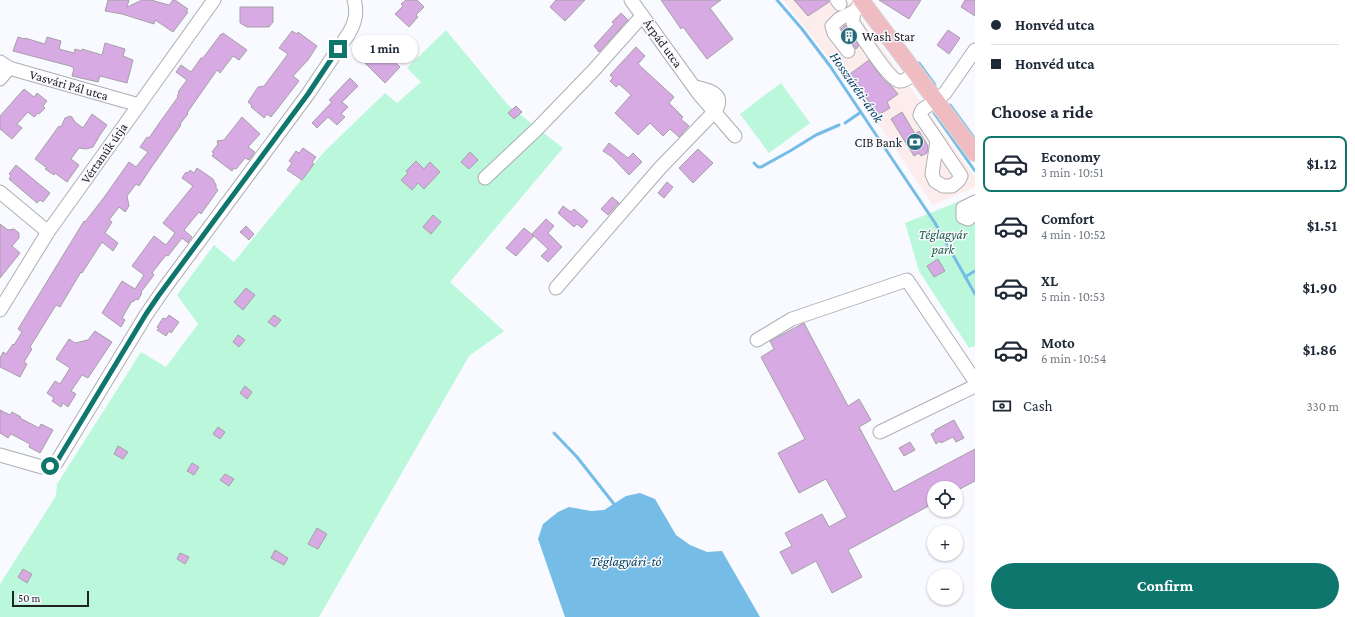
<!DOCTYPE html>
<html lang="en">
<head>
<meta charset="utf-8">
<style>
  :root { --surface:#fff; --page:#f6f6f7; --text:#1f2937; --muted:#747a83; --line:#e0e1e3; --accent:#0f766e }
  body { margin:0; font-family:"Crimson Pro",serif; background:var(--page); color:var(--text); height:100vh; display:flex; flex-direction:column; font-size:15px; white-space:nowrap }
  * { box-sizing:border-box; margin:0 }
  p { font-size:13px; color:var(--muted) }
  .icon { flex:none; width:22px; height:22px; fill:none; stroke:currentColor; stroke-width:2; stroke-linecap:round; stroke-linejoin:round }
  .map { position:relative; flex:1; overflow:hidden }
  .panel { display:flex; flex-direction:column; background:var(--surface); width:380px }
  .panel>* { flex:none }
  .hud { display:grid; align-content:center; height:88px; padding:0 16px; background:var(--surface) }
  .fabs { position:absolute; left:927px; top:481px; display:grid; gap:8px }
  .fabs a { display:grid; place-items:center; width:36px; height:36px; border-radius:50%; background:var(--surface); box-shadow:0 1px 3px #0004; font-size:20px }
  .scale { position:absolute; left:12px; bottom:10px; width:77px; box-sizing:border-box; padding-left:4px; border:2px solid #222224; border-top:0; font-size:11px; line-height:14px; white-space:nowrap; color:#222224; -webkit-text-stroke:3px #f9faff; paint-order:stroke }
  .end { position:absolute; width:18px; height:18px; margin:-9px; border:5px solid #0f766e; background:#fff; box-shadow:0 0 0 2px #fff }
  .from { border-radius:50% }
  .bubble { position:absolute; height:28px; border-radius:14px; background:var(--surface); box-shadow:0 1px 3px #0004; font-size:13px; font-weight:700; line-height:28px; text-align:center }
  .hud b { display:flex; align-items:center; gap:14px; height:38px; font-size:15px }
  .hud b+b { border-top:1px solid var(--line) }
  .hud i { width:10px; height:10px; background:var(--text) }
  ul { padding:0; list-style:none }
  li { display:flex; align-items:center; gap:12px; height:56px; margin:0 8px 6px; padding:0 8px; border:2px solid transparent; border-radius:8px }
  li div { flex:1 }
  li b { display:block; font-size:15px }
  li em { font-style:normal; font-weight:700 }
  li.active { border-color:var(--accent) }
  li>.icon { width:36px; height:36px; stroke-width:1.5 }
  h2 { padding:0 16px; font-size:18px; line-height:48px }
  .pay { display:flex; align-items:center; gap:10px; height:44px; padding:0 16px; font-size:15px }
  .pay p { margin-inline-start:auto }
  .action { display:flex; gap:8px; margin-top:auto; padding:8px 16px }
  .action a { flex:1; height:46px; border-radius:24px; background:var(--accent); color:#fff; font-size:16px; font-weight:700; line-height:46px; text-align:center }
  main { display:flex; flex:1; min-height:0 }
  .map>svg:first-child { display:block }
  .commercial { fill:#fdecec }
  .green { fill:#baf7db }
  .water { fill:#75bce6 }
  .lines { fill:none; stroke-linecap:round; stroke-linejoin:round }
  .stream { stroke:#75bce6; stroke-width:3 }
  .building { fill:#d7aae3; stroke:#a4a1a5 }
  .minor-casing { stroke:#acaeb2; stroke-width:15 }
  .major-casing { stroke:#d7d7d8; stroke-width:18 }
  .minor { stroke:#fff; stroke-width:13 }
  .major { stroke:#efbcc1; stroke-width:16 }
  .route { stroke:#0f766e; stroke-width:5 }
  .labels { text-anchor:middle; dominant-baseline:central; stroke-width:3; stroke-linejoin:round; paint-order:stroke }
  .poi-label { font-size:13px; fill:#222224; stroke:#f9faff; text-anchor:start }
  .street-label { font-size:13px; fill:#222224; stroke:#f9faff }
  .park-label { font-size:13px; font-style:italic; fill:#215e47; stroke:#f9faff }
  .water-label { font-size:14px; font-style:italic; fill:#003e5a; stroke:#f9faff }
</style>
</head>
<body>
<main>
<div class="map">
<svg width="975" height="617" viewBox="0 0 975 617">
  <rect width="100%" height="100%" fill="#f9faff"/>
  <polygon class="commercial" points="783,0 847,0 975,177 975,187 933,205 861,98"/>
  <g class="green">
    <polygon points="446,30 508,105 563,148 450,282 504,331 469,356 319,617 0,617 0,584 56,496 57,484 141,352 166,367 198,324 177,295 214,245 234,262 324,152 385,93 397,103 421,82 407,68"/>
    <polygon points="781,83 810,123 769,153 740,114"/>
    <polygon points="975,195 975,346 969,348 919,271 905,223"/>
  </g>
  <polygon class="water" points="640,493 655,499 676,535 690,545 707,552 722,551 760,617 565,617 538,539 543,524 558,512 569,507 591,511 604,510 626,496"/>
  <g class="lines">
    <g class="stream">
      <polyline points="777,0 802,29 830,66 935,223 975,294"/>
      <polyline points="919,63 935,85"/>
      <polyline points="950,105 975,139"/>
      <polyline points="934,113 975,171"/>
      <polyline points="845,123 861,112"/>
      <polyline points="754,163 758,167 761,167 790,151 816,135 839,125"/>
      <polyline points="965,277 975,271"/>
      <polyline points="554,433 577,457 614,504"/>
    </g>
  </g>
  <g class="building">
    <polygon points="108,0 129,0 127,7 142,0 151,0 169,5 173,0 175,0 188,9 186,11 188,12 173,32 155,20 154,24 122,14 105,11"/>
    <polygon points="406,0 417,0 424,7 416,15 418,17 409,27 395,14 403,6 401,4"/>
    <polygon points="556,0 585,0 565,21 550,7"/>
    <polygon points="661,0 721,0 710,8 733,39 707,59 683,27 681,29"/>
    <polygon points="794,0 829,0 829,2 808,16"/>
    <polygon points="879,0 921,0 909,19"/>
    <polygon points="965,0 975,0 975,16 961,7"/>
    <polygon points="240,7 273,7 273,22 269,27 247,27 240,23"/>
    <polygon points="621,13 628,20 599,52 594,46 614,24 612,22"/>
    <polygon points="845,25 859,46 856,49 841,29"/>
    <polygon points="948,30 960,38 949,54 937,45"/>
    <polygon points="292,31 297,34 298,32 317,46 308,60 293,76 299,81 271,117 267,114 264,118 251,107 252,106 248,102 258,87 264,86 288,54 279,48"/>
    <polygon points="223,33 247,50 239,60 233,56 220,73 217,70 187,113 188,114 180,124 181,125 151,168 139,186 136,184 127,196 129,206 125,212 119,207 109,220 112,222 105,233 118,243 113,251 102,242 82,273 81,272 60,307 56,305 30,347 32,349 24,362 27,364 20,377 0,367 0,358 3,352 6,354 13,344 14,345 22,332 18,329 84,221 85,222 105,196 129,162 136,167 148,152 140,147 147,137 149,138 160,122 178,97 177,96 179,93 178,92 187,80 176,72 181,65 191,72 201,58 203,58 221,34 222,35"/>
    <polygon points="18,37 25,39 25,38 45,44 47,37 61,41 59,49 74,53 75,49 82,51 82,49 102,55 105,43 125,49 123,56 133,60 127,83 100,76 98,82 72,76 74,68 70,66 13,51"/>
    <polygon points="376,44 400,67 385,83 361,59"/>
    <polygon points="636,47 645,56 638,64 674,97 669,103 683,117 681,119 689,126 679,137 670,129 663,136 650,123 638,135 615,113 631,95 619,84 616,87 610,81 613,78 610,75"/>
    <polygon points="869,60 882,78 892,87 898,94 887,102 890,108 878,115 850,74"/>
    <polygon points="350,78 358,86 342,102 348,107 341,114 345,117 337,125 328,117 317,128 312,123 332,102 329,100"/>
    <polygon points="24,89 34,97 37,93 47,101 43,106 45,108 39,114 38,113 34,117 28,112 17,124 22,128 12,139 0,129 0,116"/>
    <polygon points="516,106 522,112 514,119 508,113"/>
    <polygon points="902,112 915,134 919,131 928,146 927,153 921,156 919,153 914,156 891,119"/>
    <polygon points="92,114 107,125 100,135 93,147 86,149 79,148 71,159 79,165 67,182 55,173 54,175 45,169 47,168 35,159 59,126 61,127 65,118 70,116 72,117 75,122 83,128"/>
    <polygon points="242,117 260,134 248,147 255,152 249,160 245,158 236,169 234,168 232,171 212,156 214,153 212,152 218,144 217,141 224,140"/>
    <polygon points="609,143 628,158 633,153 642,162 629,175 612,157 603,151"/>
    <polygon points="303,148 316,157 312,162 314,164 302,180 287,170 292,163 289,161 296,151 299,153"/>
    <polygon points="698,149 713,163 693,183 679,168"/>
    <polygon points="470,152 478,160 469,169 461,162"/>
    <polygon points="416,161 424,169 430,162 440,172 424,189 418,183 412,190 401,180 408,173 406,171"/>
    <polygon points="16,165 50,193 43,202 40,200 37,203 9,179 11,176 9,174"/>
    <polygon points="197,168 213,179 216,185 216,188 218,190 201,214 199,212 184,230 192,237 188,243 182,238 168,256 166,255 152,273 154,275 141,292 142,293 138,300 136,299 133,302 132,301 122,318 125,320 121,327 102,313 122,281 135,289 144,275 132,266 154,236 166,245 175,233 163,223 193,186 182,178 186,172 188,173 190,170 194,173"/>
    <polygon points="667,182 673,187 664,198 658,193"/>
    <polygon points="612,197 619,203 608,215 601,209"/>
    <polygon points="563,206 571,212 574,209 588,221 582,228 577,224 574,227 558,213"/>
    <polygon points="433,215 441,222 431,234 423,227"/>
    <polygon points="546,219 554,226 548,233 562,247 548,262 541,256 548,249 532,234"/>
    <polygon points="0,224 8,230 14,229 19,233 19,238 12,246 20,253 0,278"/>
    <polygon points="246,226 254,234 249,240 240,232"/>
    <polygon points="524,228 534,236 516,256 506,248"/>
    <polygon points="938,259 945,271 934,277 927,266"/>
    <polygon points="246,288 255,295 243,310 234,302"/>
    <polygon points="169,315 179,322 171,333 169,331 166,336 157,330 159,328 157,327 163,318 166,319"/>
    <polygon points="274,315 281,320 275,327 268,322"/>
    <polygon points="804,323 848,406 859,399 871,420 859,427 894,492 975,449 975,481 956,491 956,488 934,488 934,503 848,550 862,577 832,593 816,561 792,574 780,552 792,546 785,533 822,514 829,527 847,517 826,479 799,493 778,453 805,439 761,357 774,349 770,341"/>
    <polygon points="95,331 112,342 88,378 82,375 71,391 76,394 68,407 63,403 61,407 52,401 54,398 47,393 55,381 60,384 70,368 56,359 69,339 75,343 88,340"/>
    <polygon points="238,335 245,340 239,347 233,342"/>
    <polygon points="245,386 252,392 247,399 240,393"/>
    <polygon points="0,410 10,415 12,412 21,417 20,418 39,428 41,424 53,430 40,453 29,447 30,444 11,434 8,438 0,433"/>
    <polygon points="954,420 964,438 956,442 953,437 941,443 940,441 936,444 931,434 935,432 935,430"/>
    <polygon points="218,427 225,432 220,439 213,434"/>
    <polygon points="910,442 915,450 904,456 899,448"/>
    <polygon points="118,446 128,452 123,459 114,454"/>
    <polygon points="192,463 199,467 194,475 187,471"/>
    <polygon points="225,474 234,479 229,486 220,480"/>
    <polygon points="317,528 327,534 318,549 308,544"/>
    <polygon points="275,550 288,558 284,565 271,558"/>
    <polygon points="180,553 189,557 185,564 177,559"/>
    <polygon points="23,569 32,574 27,583 18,577"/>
  </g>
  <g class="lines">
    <g class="minor-casing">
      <g id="minor">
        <polyline points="631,0 699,94 735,136"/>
        <polyline points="837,0 840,4"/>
        <path d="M862,2C856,9 852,13 853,23C860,33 889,80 899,81C904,82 911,76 916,73"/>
        <polyline points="848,51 834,33 832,26 839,19 853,12"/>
        <polyline points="0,62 9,68 139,105"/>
        <polyline points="0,79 9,68"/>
        <polyline points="937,141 932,174 935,181 943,186 952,186 959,180 961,176 920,115 922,110 945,93 975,50"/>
        <polyline points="485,178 537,129 593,71 642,16"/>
        <polyline points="0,192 48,232"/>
        <polyline points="975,202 963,208 963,217 968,219 975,213"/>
        <path d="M556,288L660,168L716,110C725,93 708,90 695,87"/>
        <polyline points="0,310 48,232 214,0"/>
        <polyline points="757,340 792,319 907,280 975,381"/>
        <polyline points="880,432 975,386"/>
        <path d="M0,455L42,467L56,463L146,315L166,286L308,94L349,33C355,23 358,12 354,0"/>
      </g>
    </g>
    <g class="major-casing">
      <polyline id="major" points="861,0 975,153"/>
    </g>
    <use href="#minor" class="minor"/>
    <use href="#major" class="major"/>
  </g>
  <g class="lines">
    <polyline class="route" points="50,466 56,463 146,314 159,295 308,94 338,49"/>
  </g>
  <defs>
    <g id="building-disc" transform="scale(0.9)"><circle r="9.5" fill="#25697a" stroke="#f9faff"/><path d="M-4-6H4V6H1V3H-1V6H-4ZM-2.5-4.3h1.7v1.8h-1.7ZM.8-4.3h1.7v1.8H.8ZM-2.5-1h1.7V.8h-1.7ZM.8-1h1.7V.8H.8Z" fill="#fff"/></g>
    <g id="bank-disc" transform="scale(0.9)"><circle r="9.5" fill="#25697a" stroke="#f9faff"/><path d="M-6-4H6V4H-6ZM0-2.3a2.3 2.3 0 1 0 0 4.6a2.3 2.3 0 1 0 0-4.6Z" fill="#fff"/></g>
  </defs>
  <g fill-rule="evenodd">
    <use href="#building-disc" x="849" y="36"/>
    <use href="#bank-disc" x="915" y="142"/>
  </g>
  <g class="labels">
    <g class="poi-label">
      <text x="862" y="36">Wash Star</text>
      <text x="902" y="142" text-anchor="end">CIB Bank</text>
    </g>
    <g class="street-label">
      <text transform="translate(663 43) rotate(54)">Árpád utca</text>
      <text transform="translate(69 85) rotate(16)">Vasvári Pál utca</text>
      <text transform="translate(104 153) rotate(-55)">Vértanúk útja</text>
    </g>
    <g class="park-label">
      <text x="943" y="234">Téglagyár<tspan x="943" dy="15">park</tspan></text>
    </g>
    <g class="water-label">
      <text transform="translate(857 87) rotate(55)">Hosszúréti-árok</text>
      <text x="626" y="561">Téglagyári-tó</text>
    </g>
  </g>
</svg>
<div class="fabs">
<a><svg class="icon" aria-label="locate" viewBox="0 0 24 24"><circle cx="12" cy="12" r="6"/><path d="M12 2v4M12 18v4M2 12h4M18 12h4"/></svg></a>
<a>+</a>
<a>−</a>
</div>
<div class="scale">50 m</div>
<i class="end from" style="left:50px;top:466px"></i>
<i class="end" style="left:338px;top:49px"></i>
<div class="bubble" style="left:352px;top:35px;width:66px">1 min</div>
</div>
<section class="panel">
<div class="hud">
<b><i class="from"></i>Honvéd utca</b>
<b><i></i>Honvéd utca</b>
</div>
<h2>Choose a ride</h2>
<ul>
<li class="active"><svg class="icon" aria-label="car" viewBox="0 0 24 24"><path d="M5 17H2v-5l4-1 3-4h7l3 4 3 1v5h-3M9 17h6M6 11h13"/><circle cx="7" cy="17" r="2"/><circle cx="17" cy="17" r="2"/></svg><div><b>Economy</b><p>3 min · 10:51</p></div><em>$1.12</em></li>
<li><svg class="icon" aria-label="car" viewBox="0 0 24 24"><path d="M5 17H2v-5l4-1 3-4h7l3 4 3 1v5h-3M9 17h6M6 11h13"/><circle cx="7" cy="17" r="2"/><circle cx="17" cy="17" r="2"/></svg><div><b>Comfort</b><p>4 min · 10:52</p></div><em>$1.51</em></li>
<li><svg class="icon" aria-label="car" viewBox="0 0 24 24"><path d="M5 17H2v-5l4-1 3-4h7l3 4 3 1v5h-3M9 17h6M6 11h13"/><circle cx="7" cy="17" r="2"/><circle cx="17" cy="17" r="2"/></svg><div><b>XL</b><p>5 min · 10:53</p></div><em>$1.90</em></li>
<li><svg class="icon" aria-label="car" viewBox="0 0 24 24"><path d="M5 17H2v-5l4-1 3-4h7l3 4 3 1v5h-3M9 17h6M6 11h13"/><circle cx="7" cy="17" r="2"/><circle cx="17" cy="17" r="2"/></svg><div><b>Moto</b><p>6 min · 10:54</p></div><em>$1.86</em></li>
</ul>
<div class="pay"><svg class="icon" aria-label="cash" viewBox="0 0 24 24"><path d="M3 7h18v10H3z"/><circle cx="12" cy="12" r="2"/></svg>Cash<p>330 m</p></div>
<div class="action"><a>Confirm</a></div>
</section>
</main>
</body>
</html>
